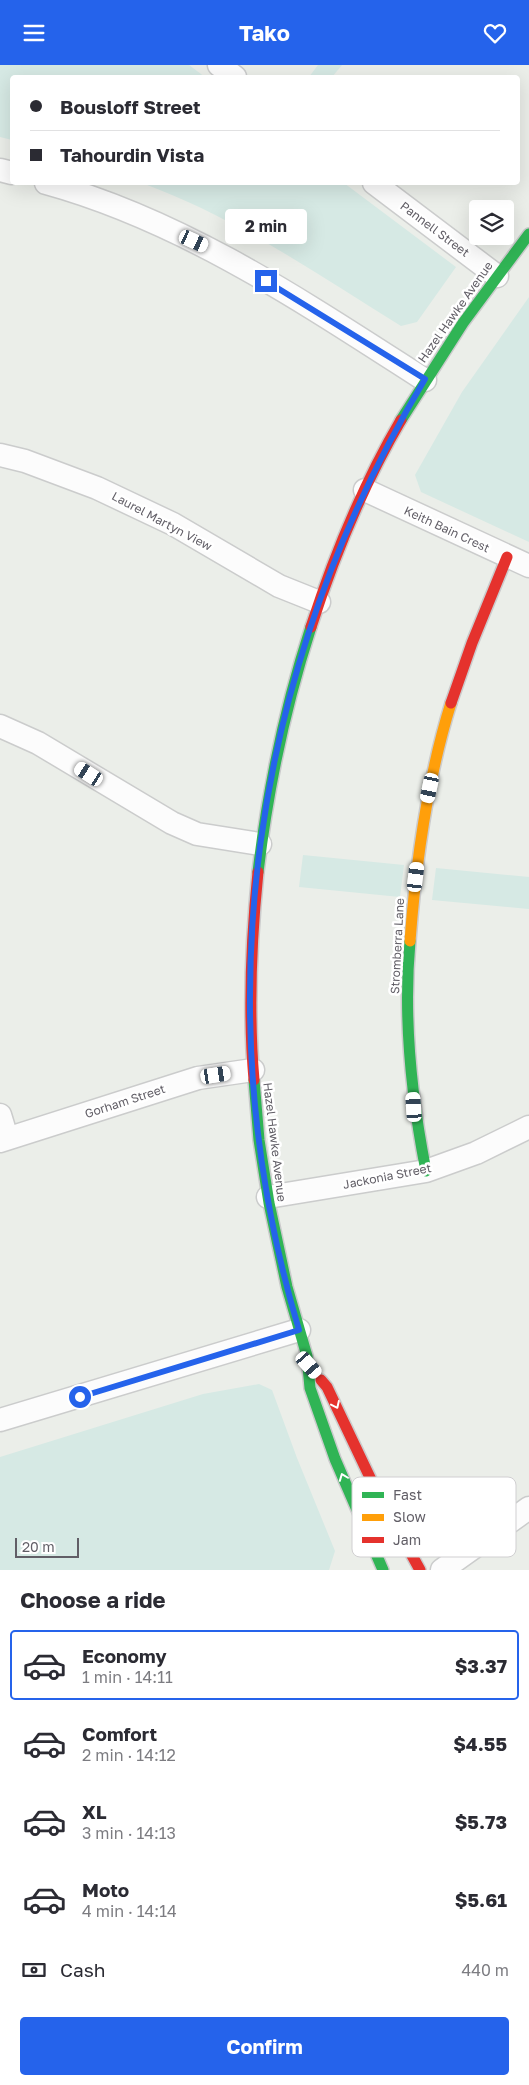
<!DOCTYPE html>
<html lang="en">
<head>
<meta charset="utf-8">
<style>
  :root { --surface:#fff; --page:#f7f7f7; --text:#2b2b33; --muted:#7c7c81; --line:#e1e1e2; --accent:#2563eb }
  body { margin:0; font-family:"Golos Text",sans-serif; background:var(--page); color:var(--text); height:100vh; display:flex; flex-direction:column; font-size:19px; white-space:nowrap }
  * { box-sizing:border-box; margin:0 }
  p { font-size:16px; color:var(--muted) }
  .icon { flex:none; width:28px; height:28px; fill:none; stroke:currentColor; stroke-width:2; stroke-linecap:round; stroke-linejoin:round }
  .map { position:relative; height:1505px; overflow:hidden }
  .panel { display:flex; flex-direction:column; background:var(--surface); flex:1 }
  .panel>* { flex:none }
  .top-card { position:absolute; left:10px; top:10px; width:510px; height:110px; border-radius:5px; box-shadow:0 5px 20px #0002; display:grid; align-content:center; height:110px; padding:0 20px; background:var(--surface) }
  .fabs { position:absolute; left:469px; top:135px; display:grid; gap:10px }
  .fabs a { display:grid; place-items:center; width:45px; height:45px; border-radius:5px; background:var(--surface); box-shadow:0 5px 20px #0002; font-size:25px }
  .scale { position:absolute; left:15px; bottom:12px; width:64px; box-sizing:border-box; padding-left:5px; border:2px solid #615e66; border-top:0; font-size:14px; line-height:18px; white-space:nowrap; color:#615e66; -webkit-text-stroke:4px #fff; paint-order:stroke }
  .end { position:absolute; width:22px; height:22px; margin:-11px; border:6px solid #2563eb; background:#fff; box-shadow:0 0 0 2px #fff }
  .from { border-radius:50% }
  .bubble { position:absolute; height:35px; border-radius:5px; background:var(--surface); box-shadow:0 5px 20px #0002; font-size:16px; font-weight:700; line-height:35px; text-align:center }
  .car { position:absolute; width:15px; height:30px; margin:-15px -8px; border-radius:6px; box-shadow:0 0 4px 1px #0007; background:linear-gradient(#fff 24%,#345 0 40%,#fff 0 76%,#345 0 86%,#fff 0) }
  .top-card b { display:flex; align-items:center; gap:18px; height:48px; font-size:19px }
  .top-card b+b { border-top:1px solid var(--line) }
  .top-card i { width:12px; height:12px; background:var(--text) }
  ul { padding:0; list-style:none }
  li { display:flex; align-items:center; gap:15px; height:70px; margin:0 10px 8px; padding:0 10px; border:2px solid transparent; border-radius:5px }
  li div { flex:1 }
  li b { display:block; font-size:19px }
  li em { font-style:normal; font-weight:700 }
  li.current { border-color:var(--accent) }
  li>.icon { width:45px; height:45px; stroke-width:1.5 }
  h2 { padding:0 20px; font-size:22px; line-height:60px }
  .pay { display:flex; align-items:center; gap:12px; height:55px; padding:0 20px; font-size:19px }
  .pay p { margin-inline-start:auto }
  .button { display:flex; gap:10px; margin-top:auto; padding:10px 20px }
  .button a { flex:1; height:58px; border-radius:5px; background:var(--accent); color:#fff; font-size:20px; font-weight:700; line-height:58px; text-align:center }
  header { display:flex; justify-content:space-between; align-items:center; height:65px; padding:0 20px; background:var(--accent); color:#fff; font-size:22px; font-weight:700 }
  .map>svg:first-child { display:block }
  .green { fill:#d6e9e4 }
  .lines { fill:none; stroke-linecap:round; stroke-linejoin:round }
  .street-casing { stroke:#cbcccc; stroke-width:25 }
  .fast-casing { stroke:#cbcbcc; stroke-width:14 }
  .slow-casing { stroke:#cbcbcc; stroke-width:14 }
  .jam-casing { stroke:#cbcbcc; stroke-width:14 }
  .street { stroke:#fcfcfc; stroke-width:22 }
  .fast { stroke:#30b455; stroke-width:11 }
  .slow { stroke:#ff9f0a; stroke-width:11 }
  .jam { stroke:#e5322d; stroke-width:11 }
  .oneway { stroke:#fff }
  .route { stroke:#2563eb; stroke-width:6 }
  .labels { text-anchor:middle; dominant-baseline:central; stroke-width:5; stroke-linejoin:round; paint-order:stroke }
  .street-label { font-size:12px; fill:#615e66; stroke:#fff }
  .key { fill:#fff; stroke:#d0cfd1; stroke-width:1 }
  .key-label { font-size:14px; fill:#615e66 }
</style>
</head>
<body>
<header><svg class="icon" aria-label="menu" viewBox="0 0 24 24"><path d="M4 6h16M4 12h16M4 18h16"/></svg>Tako<svg class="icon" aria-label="heart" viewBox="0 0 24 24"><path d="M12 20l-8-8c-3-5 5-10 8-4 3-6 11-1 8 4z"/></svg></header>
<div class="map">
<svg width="529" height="1505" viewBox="0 0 529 1505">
  <rect width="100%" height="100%" fill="#ebeee9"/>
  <g class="green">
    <polygon points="0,0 189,0 205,12 12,12 12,75 0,72"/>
    <polygon points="318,0 342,0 332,12 309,12"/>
    <path d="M142,118H344L456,202L417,257L401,261C317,209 235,152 142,118Z"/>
    <polygon points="529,232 529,477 421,427 415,410 462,327"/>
    <polygon points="303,790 404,800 400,832 299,822"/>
    <polygon points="436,803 529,812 529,844 432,835"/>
    <polygon points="259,1319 272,1325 297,1393 335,1486 329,1505 0,1505 0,1392 203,1329"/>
  </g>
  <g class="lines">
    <g class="street-casing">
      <g id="street">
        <polyline points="219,0 235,12"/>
        <polyline points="0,105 12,108"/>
        <path d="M46,118C184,156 305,238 425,315"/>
        <polyline points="374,118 497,211"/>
        <polyline points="0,390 25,396 97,423 173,459 279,521 319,537"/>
        <polyline points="365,425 529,501"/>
        <polyline points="0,661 38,678 172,758 197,769 260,779"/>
        <polyline points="0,1050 7,1073"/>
        <polyline points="0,1076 198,1013 253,1005"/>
        <polyline points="268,1132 426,1106 476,1088 529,1062"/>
        <polyline points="0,1355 299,1265"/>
        <polyline points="442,1505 529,1443"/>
      </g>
    </g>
    <g class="fast-casing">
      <g id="fast">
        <polyline points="401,355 463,258 529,169"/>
        <path d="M258,807C268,723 285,642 311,562"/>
        <path d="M410,876C403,953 411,1030 426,1106"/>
        <polyline points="254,1015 259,1075 269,1138 287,1222 307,1291 310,1323 335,1394 383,1505"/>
      </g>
    </g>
    <g class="slow-casing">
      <path id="slow" d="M410,876C416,796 427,715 451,638"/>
    </g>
    <g class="jam-casing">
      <g id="jam">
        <path d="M311,562C334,491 363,420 401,355"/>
        <polyline points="451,638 472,578 507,492"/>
        <path d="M254,1015C248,946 251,876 258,807"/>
        <polyline points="321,1315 327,1322 375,1423 420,1505"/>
      </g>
    </g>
    <use href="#street" class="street"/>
    <use href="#fast" class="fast"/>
    <use href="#slow" class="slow"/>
    <use href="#jam" class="jam"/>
  </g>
  <defs><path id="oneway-chevron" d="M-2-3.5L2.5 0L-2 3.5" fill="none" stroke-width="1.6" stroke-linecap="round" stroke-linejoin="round" transform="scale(1.25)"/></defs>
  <g class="oneway">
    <use href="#oneway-chevron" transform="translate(336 1340) rotate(65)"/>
    <use href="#oneway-chevron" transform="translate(343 1412) rotate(-111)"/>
  </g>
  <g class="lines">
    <path class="route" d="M80,1332L299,1265C202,941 252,603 425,314L266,216"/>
  </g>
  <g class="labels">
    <g class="street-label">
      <text transform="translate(435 164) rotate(37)">Pannell Street</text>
      <text transform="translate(455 247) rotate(-55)">Hazel Hawke Avenue</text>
      <text transform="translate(162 456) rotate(28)">Laurel Martyn View</text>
      <text transform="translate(447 464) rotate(25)">Keith Bain Crest</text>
      <text transform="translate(397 881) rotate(-87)">Stromberra Lane</text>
      <text transform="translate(125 1036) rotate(-18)">Gorham Street</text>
      <text transform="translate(275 1077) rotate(83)">Hazel Hawke Avenue</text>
      <text transform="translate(387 1111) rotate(-11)">Jackonia Street</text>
    </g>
  </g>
  <rect x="352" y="1412" width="164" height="80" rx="8" class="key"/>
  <rect x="362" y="1427" width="22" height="6" fill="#30b455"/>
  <rect x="362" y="1449" width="22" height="7" fill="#ff9f0a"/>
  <rect x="362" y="1472" width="22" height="6" fill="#e5322d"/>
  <g class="key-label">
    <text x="393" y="1435">Fast</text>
    <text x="393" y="1457">Slow</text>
    <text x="393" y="1480">Jam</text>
  </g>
</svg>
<div class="fabs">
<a><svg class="icon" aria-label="layers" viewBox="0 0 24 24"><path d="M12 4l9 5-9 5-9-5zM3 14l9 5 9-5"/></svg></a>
</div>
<div class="scale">20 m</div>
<i class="end from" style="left:80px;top:1332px"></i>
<i class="end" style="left:266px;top:216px"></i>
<div class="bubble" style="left:225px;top:144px;width:82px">2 min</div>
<i class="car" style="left:194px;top:176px;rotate:115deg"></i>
<i class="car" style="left:89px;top:709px;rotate:302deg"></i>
<i class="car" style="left:430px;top:723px;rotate:192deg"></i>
<i class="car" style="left:416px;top:812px;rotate:7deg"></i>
<i class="car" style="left:216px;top:1010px;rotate:81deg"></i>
<i class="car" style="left:414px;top:1042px;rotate:356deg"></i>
<i class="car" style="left:309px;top:1300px;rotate:139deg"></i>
<div class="top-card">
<b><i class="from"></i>Bousloff Street</b>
<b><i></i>Tahourdin Vista</b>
</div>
</div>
<section class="panel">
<h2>Choose a ride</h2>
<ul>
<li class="current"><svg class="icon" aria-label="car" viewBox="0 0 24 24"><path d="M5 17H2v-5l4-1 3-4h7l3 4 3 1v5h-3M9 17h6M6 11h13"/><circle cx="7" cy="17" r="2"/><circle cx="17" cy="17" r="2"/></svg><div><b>Economy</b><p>1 min · 14:11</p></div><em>$3.37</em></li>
<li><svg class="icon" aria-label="car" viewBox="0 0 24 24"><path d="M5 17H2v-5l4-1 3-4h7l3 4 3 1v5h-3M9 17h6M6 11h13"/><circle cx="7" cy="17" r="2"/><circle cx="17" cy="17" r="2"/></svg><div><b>Comfort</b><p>2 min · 14:12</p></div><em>$4.55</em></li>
<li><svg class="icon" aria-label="car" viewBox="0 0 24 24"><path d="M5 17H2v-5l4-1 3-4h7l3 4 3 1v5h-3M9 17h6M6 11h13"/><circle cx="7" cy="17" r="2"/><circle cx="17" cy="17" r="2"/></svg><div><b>XL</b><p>3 min · 14:13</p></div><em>$5.73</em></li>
<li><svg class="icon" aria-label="car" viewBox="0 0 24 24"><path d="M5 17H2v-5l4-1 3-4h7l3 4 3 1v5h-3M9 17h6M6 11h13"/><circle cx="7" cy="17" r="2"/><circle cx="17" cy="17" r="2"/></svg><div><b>Moto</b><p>4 min · 14:14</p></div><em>$5.61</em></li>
</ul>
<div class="pay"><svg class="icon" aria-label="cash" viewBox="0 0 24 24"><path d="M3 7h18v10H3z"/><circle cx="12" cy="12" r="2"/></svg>Cash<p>440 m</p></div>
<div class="button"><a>Confirm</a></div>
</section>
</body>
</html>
